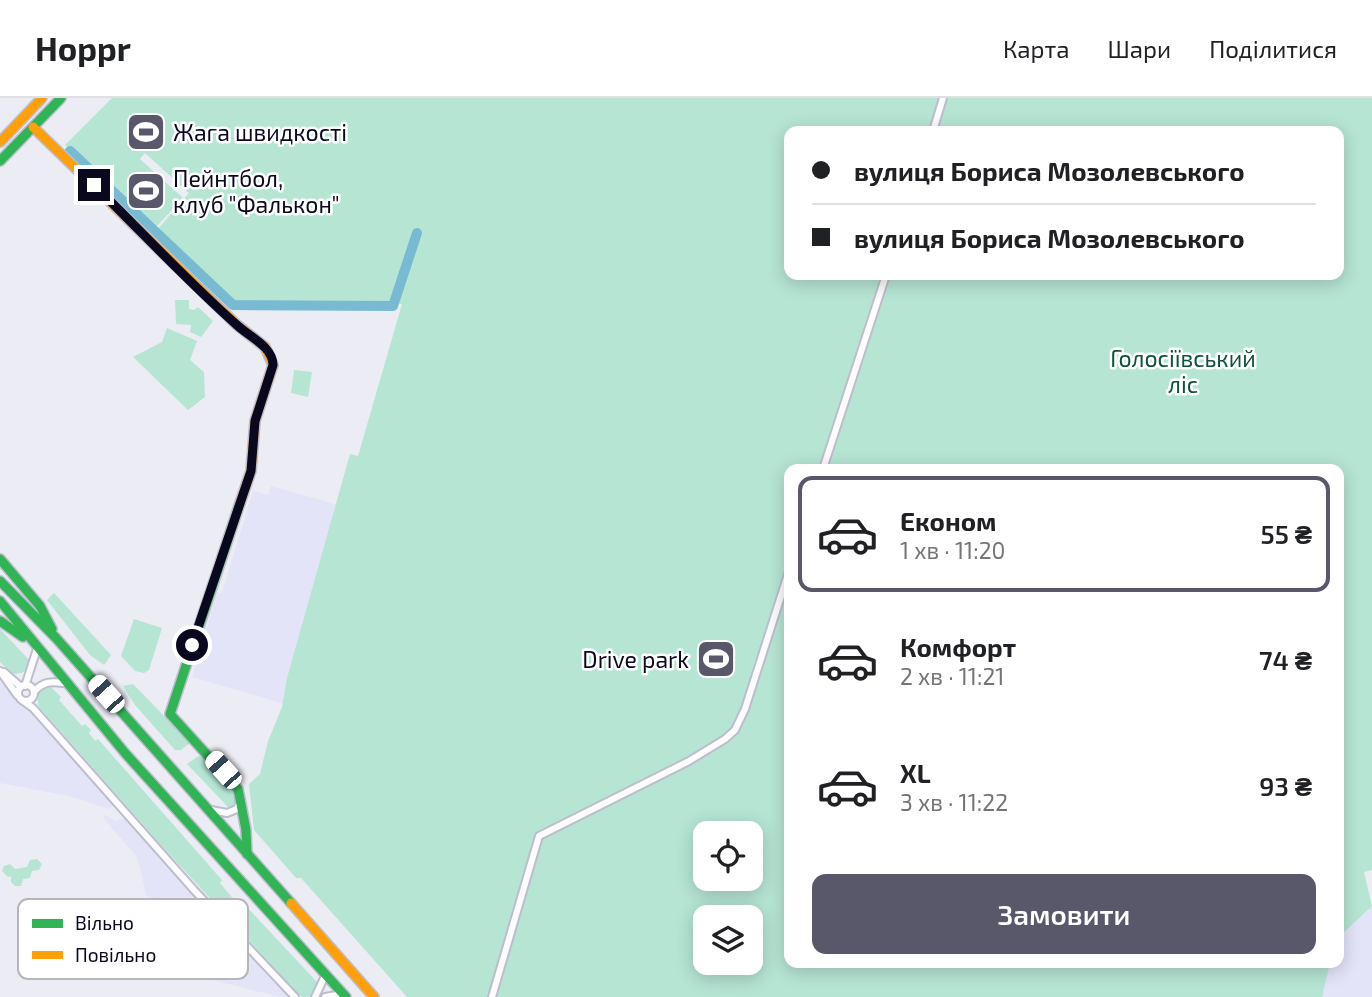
<!DOCTYPE html>
<html lang="uk">
<head>
<meta charset="utf-8">
<style>
  :root { --surface:#fff; --page:#f2f2f2; --text:#202124; --muted:#757577; --line:#e0e0e0; --accent:#59586a }
  body { margin:0; font-family:"Exo 2",sans-serif; background:var(--page); color:var(--text); height:100vh; display:flex; flex-direction:column; font-size:26px; white-space:nowrap }
  * { box-sizing:border-box; margin:0 }
  p { font-size:23px; color:var(--muted) }
  .icon { flex:none; width:38px; height:38px; fill:none; stroke:currentColor; stroke-width:2; stroke-linecap:round; stroke-linejoin:round }
  .map { position:relative; flex:1; overflow:hidden }
  .drawer { position:absolute; left:784px; top:366px; width:560px; height:504px; display:flex; flex-direction:column; background:var(--surface); border-radius:14px; box-shadow:0 4px 18px #0003 }
  .drawer>* { flex:none }
  .banner { position:absolute; left:784px; top:28px; width:560px; height:154px; border-radius:14px; box-shadow:0 4px 18px #0003; display:grid; align-content:center; height:154px; padding:0 28px; background:var(--surface) }
  .fabs { position:absolute; left:693px; top:723px; display:grid; gap:14px }
  .fabs a { display:grid; place-items:center; width:70px; height:70px; border-radius:14px; background:var(--surface); box-shadow:0 4px 18px #0003; font-size:35px }
  .end { position:absolute; width:32px; height:32px; margin:-16px; border:9px solid #0a081f; background:#fff; box-shadow:0 0 0 4px #fff }
  .from { border-radius:50% }
  .car { position:absolute; width:21px; height:42px; margin:-21px -10px; border-radius:9px; box-shadow:0 0 5px 2px #0007; background:linear-gradient(#fff 24%,#345 0 40%,#fff 0 76%,#345 0 86%,#fff 0) }
  .banner b { display:flex; align-items:center; gap:24px; height:66px; font-size:26px }
  .banner b+b { border-top:2px solid var(--line) }
  .banner i { width:18px; height:18px; background:var(--text) }
  ul { padding:12px 0 0; list-style:none }
  li { display:flex; align-items:center; gap:21px; height:116px; margin:0 14px 10px; padding:0 14px; border:4px solid transparent; border-radius:14px }
  li div { flex:1 }
  li b { display:block; font-size:26px }
  li em { font-style:normal; font-weight:600 }
  li.selected { border-color:var(--accent) }
  li>.icon { width:63px; height:63px; stroke-width:1.5 }
  .cta { display:flex; gap:14px; margin-top:auto; padding:14px 28px }
  .cta a { flex:1; height:80px; border-radius:14px; background:var(--accent); color:#fff; font-size:28px; font-weight:600; line-height:80px; text-align:center }
  header { display:flex; align-items:center; gap:42px; box-sizing:border-box; height:98px; padding:0 35px; background:var(--surface); border-bottom:2px solid var(--line) }
  header strong { font-size:33px }
  nav { display:flex; gap:38px; margin-inline-start:auto; font-size:24px }
  .map>svg:first-child { display:block }
  .built { fill:#e3e4f8 }
  .green { fill:#b6e5d4; fill-rule:evenodd }
  .lines { fill:none; stroke-linecap:round; stroke-linejoin:round }
  .river { stroke:#78bad2; stroke-width:10 }
  .street-casing { stroke:#bebdce; stroke-width:10 }
  .fast-casing { stroke:#bebdce; stroke-width:12 }
  .slow-casing { stroke:#bebdce; stroke-width:12 }
  .street { stroke:#fcfcfd; stroke-width:6 }
  .fast { stroke:#30b455; stroke-width:9 }
  .slow { stroke:#ff9f0a; stroke-width:9 }
  .route { stroke:#0a081f; stroke-width:9 }
  .labels { text-anchor:middle; dominant-baseline:central; stroke-width:5; stroke-linejoin:round; paint-order:stroke }
  .poi-label { font-size:23px; fill:#0a081f; stroke:#fff; text-anchor:start }
  .park-label { font-size:23px; fill:#0d523a; stroke:#fff }
  .key { fill:#fff; stroke:#b6b5bc; stroke-width:2 }
  .key-label { font-size:19px; fill:#0a081f }
</style>
</head>
<body>
<header>
<strong>Hoppr</strong>
<nav><a>Карта</a><a>Шари</a><a>Поділитися</a></nav>
</header>
<div class="map">
<svg width="1372" height="899" viewBox="0 0 1372 899">
  <rect width="100%" height="100%" fill="#ececf4"/>
  <g class="built">
    <polygon points="271,388 342,408 285,606 192,579 217,494 222,495 253,393 268,397"/>
    <polygon points="0,579 116,705 109,711 69,698 0,685"/>
    <polygon points="105,717 116,723 127,718 291,899 280,899 154,867 149,863 148,802 137,759 103,720"/>
    <polygon points="1372,808 1372,899 1322,899 1330,865 1339,864 1339,839"/>
  </g>
  <g class="green">
    <path d="M112,0H1372V772L1364,774L1372,808L1339,839V371H789V864L1330,865L1322,899H407L301,780H296L254,732L249,686L260,676L268,643L282,609L287,580L350,356L358,358L402,206L234,205L157,132L189,95L145,55L140,61L183,100L157,128L65,47ZM789,33H1339V177H789ZM705,735H751V780H705ZM705,819H751V864H705Z"/>
    <polygon points="175,202 189,202 189,211 194,212 198,209 213,223 201,239 190,234 191,227 176,226"/>
    <polygon points="167,230 197,243 190,262 204,274 205,299 188,312 133,259 162,244"/>
    <polygon points="294,272 312,274 308,299 291,295"/>
    <polygon points="54,495 111,557 104,567 90,557 47,502"/>
    <polygon points="134,521 162,530 149,572 144,575 135,573 121,558"/>
    <path d="M0,531L29,562C29,573 21,578 11,575L0,564Z"/>
    <polygon points="133,586 190,645 181,652 175,652 135,607 123,588"/>
    <path d="M50,588L61,599L59,602L82,628L85,626L91,632L89,635L95,643L98,641L222,782L220,785L241,810L245,807L317,884L319,887L313,898L303,899L299,897L161,747L39,609C36,598 37,590 50,588Z"/>
    <path d="M202,657C214,670 241,690 234,709L230,711L187,666L197,659Z"/>
    <polygon points="37,761 42,766 39,772 32,773 30,780 23,781 21,788 15,788 11,784 11,778 8,779 2,773 4,768 10,766 15,771 27,769 30,762"/>
  </g>
  <g class="lines">
    <polyline class="river" points="70,53 233,207 393,208 417,135"/>
    <g class="street-casing">
      <g id="street">
        <polyline points="933,33 943,0"/>
        <polyline points="823,371 886,177"/>
        <polyline points="0,573 17,597"/>
        <polyline points="4,574 21,589"/>
        <circle cx="26" cy="595" r="8"/>
        <polyline points="25,588 37,551"/>
        <path d="M34,594C42,584 51,583 63,585"/>
        <polyline points="22,602 33,610 194,792 295,899"/>
        <polyline points="211,712 227,715 237,711 240,704"/>
        <polyline points="315,899 325,878"/>
        <polyline points="325,899 343,896"/>
        <polyline points="492,899 539,738 689,663 725,641 735,632 745,611 789,473"/>
      </g>
    </g>
    <g class="fast-casing">
      <g id="fast">
        <polyline points="0,63 61,0"/>
        <polyline points="240,405 170,616 238,691 246,732 247,756"/>
        <polyline points="0,461 40,508 52,531"/>
        <polyline points="0,483 56,540 291,805"/>
        <polyline points="0,503 125,655 346,899"/>
        <polyline points="0,523 23,539"/>
      </g>
    </g>
    <g class="slow-casing">
      <g id="slow">
        <polyline points="33,29 236,226 265,249 273,267 255,323 251,373 240,405"/>
        <polyline points="0,44 42,0"/>
        <polyline points="291,805 374,899"/>
      </g>
    </g>
    <use href="#street" class="street"/>
    <use href="#fast" class="fast"/>
    <use href="#slow" class="slow"/>
  </g>
  <g class="lines">
    <path class="route" d="M94,87C142,134 188,184 238,228C250,239 273,249 273,267L255,323L251,373L192,547"/>
  </g>
  <defs>
    <g id="stadium-square" transform="scale(2.0125)"><rect x="-9" y="-9" width="18" height="18" rx="4" fill="#59586a" stroke="#fff"/><path d="M0-5a6.5 5 0 1 0 0 10a6.5 5 0 1 0 0-10ZM-3.5-1.8h7v3.6h-7Z" fill="#fff"/></g>
  </defs>
  <g fill-rule="evenodd">
    <use href="#stadium-square" x="146" y="34"/>
    <use href="#stadium-square" x="146" y="93"/>
    <use href="#stadium-square" x="716" y="561"/>
  </g>
  <g class="labels">
    <g class="poi-label">
      <text x="173" y="34">Жага швидкості</text>
      <text x="173" y="80">Пейнтбол,<tspan x="173" dy="26">клуб "Фалькон"</tspan></text>
      <text x="689" y="561" text-anchor="end">Drive park</text>
    </g>
    <g class="park-label">
      <text x="1183" y="260">Голосіївський<tspan x="1183" dy="26">ліс</tspan></text>
    </g>
  </g>
  <rect x="18" y="801" width="230" height="80" rx="10" class="key"/>
  <rect x="32" y="821" width="31" height="9" fill="#30b455"/>
  <rect x="32" y="853" width="31" height="8" fill="#ff9f0a"/>
  <g class="key-label">
    <text x="75" y="832">Вільно</text>
    <text x="75" y="864">Повільно</text>
  </g>
</svg>
<div class="fabs">
<a><svg class="icon" aria-label="locate" viewBox="0 0 24 24"><circle cx="12" cy="12" r="6"/><path d="M12 2v4M12 18v4M2 12h4M18 12h4"/></svg></a>
<a><svg class="icon" aria-label="layers" viewBox="0 0 24 24"><path d="M12 4l9 5-9 5-9-5zM3 14l9 5 9-5"/></svg></a>
</div>
<i class="end from" style="left:192px;top:547px"></i>
<i class="end" style="left:94px;top:87px"></i>
<i class="car" style="left:106px;top:596px;rotate:318deg"></i>
<i class="car" style="left:223px;top:672px;rotate:318deg"></i>
<div class="banner">
<b><i class="from"></i>вулиця Бориса Мозолевського</b>
<b><i></i>вулиця Бориса Мозолевського</b>
</div>
<section class="drawer">
<ul>
<li class="selected"><svg class="icon" aria-label="car" viewBox="0 0 24 24"><path d="M5 17H2v-5l4-1 3-4h7l3 4 3 1v5h-3M9 17h6M6 11h13"/><circle cx="7" cy="17" r="2"/><circle cx="17" cy="17" r="2"/></svg><div><b>Економ</b><p>1 хв · 11:20</p></div><em>55 ₴</em></li>
<li><svg class="icon" aria-label="car" viewBox="0 0 24 24"><path d="M5 17H2v-5l4-1 3-4h7l3 4 3 1v5h-3M9 17h6M6 11h13"/><circle cx="7" cy="17" r="2"/><circle cx="17" cy="17" r="2"/></svg><div><b>Комфорт</b><p>2 хв · 11:21</p></div><em>74 ₴</em></li>
<li><svg class="icon" aria-label="car" viewBox="0 0 24 24"><path d="M5 17H2v-5l4-1 3-4h7l3 4 3 1v5h-3M9 17h6M6 11h13"/><circle cx="7" cy="17" r="2"/><circle cx="17" cy="17" r="2"/></svg><div><b>XL</b><p>3 хв · 11:22</p></div><em>93 ₴</em></li>
</ul>
<div class="cta"><a>Замовити</a></div>
</section>
</div>
</body>
</html>
